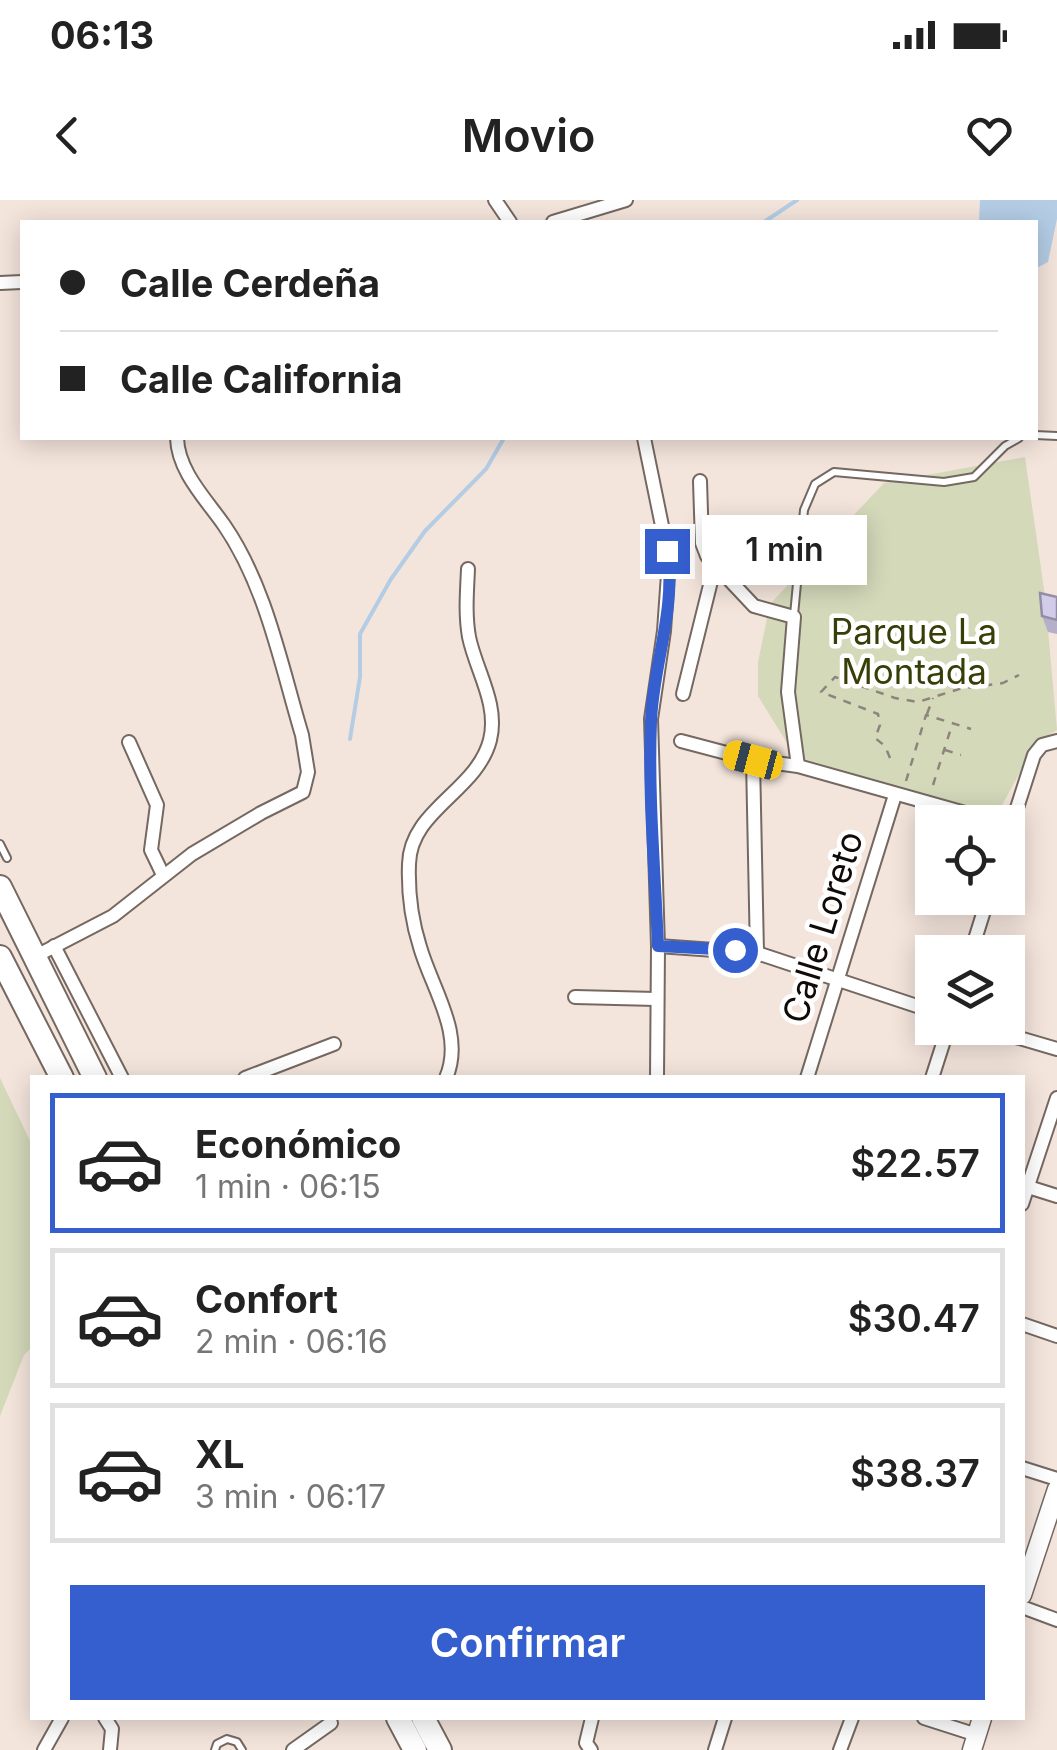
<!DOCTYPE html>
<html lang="es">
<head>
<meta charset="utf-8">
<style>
  :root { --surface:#fff; --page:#f6f6f6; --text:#222; --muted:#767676; --line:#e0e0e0; --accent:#355ecf }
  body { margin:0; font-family:Inter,sans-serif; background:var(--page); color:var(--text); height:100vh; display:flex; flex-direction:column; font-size:38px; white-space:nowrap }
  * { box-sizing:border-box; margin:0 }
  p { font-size:32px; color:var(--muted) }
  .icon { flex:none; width:55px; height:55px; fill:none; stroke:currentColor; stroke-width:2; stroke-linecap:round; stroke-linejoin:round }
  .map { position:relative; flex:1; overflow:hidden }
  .side { position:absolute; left:30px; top:875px; width:995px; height:645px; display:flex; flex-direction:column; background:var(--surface); border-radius:0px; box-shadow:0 5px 25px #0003 }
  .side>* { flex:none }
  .top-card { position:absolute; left:20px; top:20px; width:1018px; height:220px; border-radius:0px; box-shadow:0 5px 25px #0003; display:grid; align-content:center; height:220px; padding:0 40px; background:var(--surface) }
  .buttons { position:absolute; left:915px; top:605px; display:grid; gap:20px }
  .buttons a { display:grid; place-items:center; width:110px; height:110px; border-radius:0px; background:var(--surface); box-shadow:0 5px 25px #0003; font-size:50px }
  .end { position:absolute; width:45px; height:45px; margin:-22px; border:12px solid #355ecf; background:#fff; box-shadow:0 0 0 5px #fff }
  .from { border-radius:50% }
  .bubble { position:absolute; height:70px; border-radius:0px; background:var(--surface); box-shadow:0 5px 25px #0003; font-size:32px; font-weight:600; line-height:70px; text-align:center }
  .car { position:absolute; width:30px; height:60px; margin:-30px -15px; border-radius:12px; box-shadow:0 0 8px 2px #0007; background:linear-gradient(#f5c518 24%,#345 0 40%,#f5c518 0 76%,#345 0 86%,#f5c518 0) }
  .top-card b { display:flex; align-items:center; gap:35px; height:95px; font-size:38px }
  .top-card b+b { border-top:2px solid var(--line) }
  .top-card i { width:25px; height:25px; background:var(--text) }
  ul { padding:18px 0 0; list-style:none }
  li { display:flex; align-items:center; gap:30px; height:140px; margin:0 20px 15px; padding:0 20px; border:5px solid var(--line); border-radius:0px }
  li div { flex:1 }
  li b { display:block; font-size:38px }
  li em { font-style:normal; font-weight:600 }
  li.on { border-color:var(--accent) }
  li>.icon { width:90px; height:90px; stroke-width:1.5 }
  .cta { display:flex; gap:20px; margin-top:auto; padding:20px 40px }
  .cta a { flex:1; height:115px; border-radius:0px; background:var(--accent); color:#fff; font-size:40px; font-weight:600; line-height:115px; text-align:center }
  .status { display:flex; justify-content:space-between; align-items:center; height:70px; padding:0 50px; background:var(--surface); direction:ltr }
  .status svg { height:28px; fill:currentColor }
  header { display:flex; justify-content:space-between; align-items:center; height:130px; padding:0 40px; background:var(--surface); font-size:45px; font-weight:600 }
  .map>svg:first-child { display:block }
  .green { fill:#d4d9ba }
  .water { fill:#b4cde5 }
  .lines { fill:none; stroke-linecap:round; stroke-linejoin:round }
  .stream { stroke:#b4cde5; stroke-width:4 }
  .lane-casing { stroke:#756861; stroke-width:10 }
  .street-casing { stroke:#756861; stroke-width:16 }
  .secondary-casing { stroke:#756861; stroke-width:21 }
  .highway-casing { stroke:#756861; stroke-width:26 }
  .path { stroke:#8e847d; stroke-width:2.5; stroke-dasharray:8 8; stroke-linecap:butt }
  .lane { stroke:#fff; stroke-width:6 }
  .street { stroke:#fff; stroke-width:12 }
  .secondary { stroke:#fff; stroke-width:18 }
  .highway { stroke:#fff; stroke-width:22 }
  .wall { fill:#b5afc9 }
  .building { fill:#d3cbea; stroke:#948ea4; stroke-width:2.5 }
  .route { stroke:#355ecf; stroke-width:12 }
  .labels { text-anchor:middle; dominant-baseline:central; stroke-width:9; stroke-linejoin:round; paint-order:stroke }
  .park-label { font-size:35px; fill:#383e07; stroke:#fff }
  .street-label { font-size:35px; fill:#100b08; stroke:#fff }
</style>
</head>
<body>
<div class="status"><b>06:13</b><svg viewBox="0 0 49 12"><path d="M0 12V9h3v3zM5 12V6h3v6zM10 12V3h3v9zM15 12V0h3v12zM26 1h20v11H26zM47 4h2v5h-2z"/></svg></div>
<header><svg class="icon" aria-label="back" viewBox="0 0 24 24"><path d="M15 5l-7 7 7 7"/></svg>Movio<svg class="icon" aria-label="heart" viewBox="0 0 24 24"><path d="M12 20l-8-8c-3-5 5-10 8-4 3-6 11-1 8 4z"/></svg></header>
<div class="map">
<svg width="1057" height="1550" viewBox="0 0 1057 1550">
  <rect width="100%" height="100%" fill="#f4e5dc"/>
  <g class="green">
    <polygon points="1025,257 1045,396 1057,530 1037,542 997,614 928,597 795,556 758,496 758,462 770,404 884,283"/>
    <polygon points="0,878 32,945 32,1147 24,1155 0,1216"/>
  </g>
  <polygon class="water" points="980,0 1057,0 1057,19 1048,62 1035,69 1035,22 979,22"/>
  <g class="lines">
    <g class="stream">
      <polyline points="764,22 797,0"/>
      <polyline points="350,539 360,477 360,434 391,379 425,331 486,269 504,238"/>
    </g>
    <g class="lane-casing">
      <g id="lane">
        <polyline points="1035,235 1057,236"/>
        <polyline points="794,415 804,310 815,284 834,272 944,282 974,277 1005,246 1019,238"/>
        <polyline points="0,644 7,658"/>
        <polyline points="215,1550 217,1544 227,1539 237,1542 242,1550"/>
      </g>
    </g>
    <g class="street-casing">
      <g id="street">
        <polyline points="495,0 510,22"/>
        <polyline points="553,22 626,0"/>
        <polyline points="0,83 22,82"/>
        <polyline points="644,238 669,360 664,431 651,519 658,746 657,878"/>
        <polyline points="700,281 702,343 707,356 754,406 794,417 788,492 798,566"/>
        <polyline points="683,494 715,365"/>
        <polyline points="681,541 753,560 798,566 997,622"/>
        <polyline points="129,542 157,605 151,650 163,675"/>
        <polyline points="753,560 757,753"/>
        <polyline points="1008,636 1034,555 1042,545 1057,541"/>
        <polyline points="54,746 122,878"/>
        <polyline points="658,746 757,753 932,811"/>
        <polyline points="971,752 988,698"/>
        <path d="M36,756L113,716L192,654L261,613L303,592L308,572L302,535C281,465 266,386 224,325C205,298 178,271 177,238"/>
        <polyline points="575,797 656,799"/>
        <polyline points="985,828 1057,849"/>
        <polyline points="245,878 334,844"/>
        <path d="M446,878C465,834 432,789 420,747C412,722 408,691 409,664C410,610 477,591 490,540C499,504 476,471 469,437C465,414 467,392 468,369"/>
        <polyline points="807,878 895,595"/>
        <polyline points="932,878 948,828"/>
        <polyline points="1022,985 1057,996"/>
        <polyline points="1022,1004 1057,898"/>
        <polyline points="1022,1124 1057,1136"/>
        <polyline points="1022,1268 1057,1279"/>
        <polyline points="1022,1407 1057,1420"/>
        <polyline points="105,1518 112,1529 110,1550"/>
        <polyline points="924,1518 977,1535"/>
        <polyline points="44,1550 62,1518"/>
        <polyline points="293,1550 331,1523"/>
        <polyline points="591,1550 586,1543 592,1518"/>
        <polyline points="715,1550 725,1518"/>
        <polyline points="840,1550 852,1518"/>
      </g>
    </g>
    <g class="secondary-casing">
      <g id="secondary">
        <polyline points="1022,1395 1057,1289"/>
        <polyline points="972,1550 982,1518"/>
      </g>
    </g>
    <g class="highway-casing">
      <g id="highway">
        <polyline points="0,687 95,878"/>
        <polyline points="0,757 62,878"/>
        <polyline points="398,1518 415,1550"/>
        <polyline points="423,1518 440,1550"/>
      </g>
    </g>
    <g class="path">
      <polyline points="927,514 933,498"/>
      <polyline points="945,550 961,555"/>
      <polyline points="890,558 885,546 875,538 880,525 878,514 821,492 835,477 895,498 918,502 959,489 1003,483 1019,475"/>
      <polyline points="906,581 926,515 971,529"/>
      <polyline points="933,585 952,525"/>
    </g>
    <use href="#lane" class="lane"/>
    <use href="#street" class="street"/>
    <use href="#secondary" class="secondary"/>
    <use href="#highway" class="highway"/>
  </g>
  <polygon class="wall" points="1057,397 1057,434 1048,432 1042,416"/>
  <polygon class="building" points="1040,393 1057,397 1057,420 1042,416"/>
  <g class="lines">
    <path class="route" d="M667,351C677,407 653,465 651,521C648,596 655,671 658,746L735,750"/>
  </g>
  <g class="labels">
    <g class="park-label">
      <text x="914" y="431">Parque La<tspan x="914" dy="40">Montada</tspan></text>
    </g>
    <g class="street-label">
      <text transform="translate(822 727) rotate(-73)">Calle Loreto</text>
    </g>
  </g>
</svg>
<div class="buttons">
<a><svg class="icon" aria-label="locate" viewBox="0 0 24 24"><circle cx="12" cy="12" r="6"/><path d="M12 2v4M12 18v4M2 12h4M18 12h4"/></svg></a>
<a><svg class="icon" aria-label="layers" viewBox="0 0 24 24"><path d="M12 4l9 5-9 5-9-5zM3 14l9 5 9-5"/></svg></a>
</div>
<i class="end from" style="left:735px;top:750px"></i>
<i class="end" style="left:667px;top:351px"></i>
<div class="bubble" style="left:702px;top:315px;width:165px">1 min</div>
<i class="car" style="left:753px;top:560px;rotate:285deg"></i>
<div class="top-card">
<b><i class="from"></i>Calle Cerdeña</b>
<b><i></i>Calle California</b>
</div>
<section class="side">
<ul>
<li class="on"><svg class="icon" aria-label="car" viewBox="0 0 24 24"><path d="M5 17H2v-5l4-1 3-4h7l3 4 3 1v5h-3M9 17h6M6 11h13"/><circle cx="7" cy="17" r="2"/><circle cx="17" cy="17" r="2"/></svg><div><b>Económico</b><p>1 min · 06:15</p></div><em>$22.57</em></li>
<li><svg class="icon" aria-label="car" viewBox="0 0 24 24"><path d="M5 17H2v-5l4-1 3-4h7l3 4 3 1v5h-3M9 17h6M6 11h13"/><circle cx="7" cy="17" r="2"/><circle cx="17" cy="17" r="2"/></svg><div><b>Confort</b><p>2 min · 06:16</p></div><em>$30.47</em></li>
<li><svg class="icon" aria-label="car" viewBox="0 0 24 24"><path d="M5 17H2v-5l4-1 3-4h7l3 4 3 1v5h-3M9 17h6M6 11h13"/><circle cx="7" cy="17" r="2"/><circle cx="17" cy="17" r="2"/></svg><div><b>XL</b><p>3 min · 06:17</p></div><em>$38.37</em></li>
</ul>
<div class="cta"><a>Confirmar</a></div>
</section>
</div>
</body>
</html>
